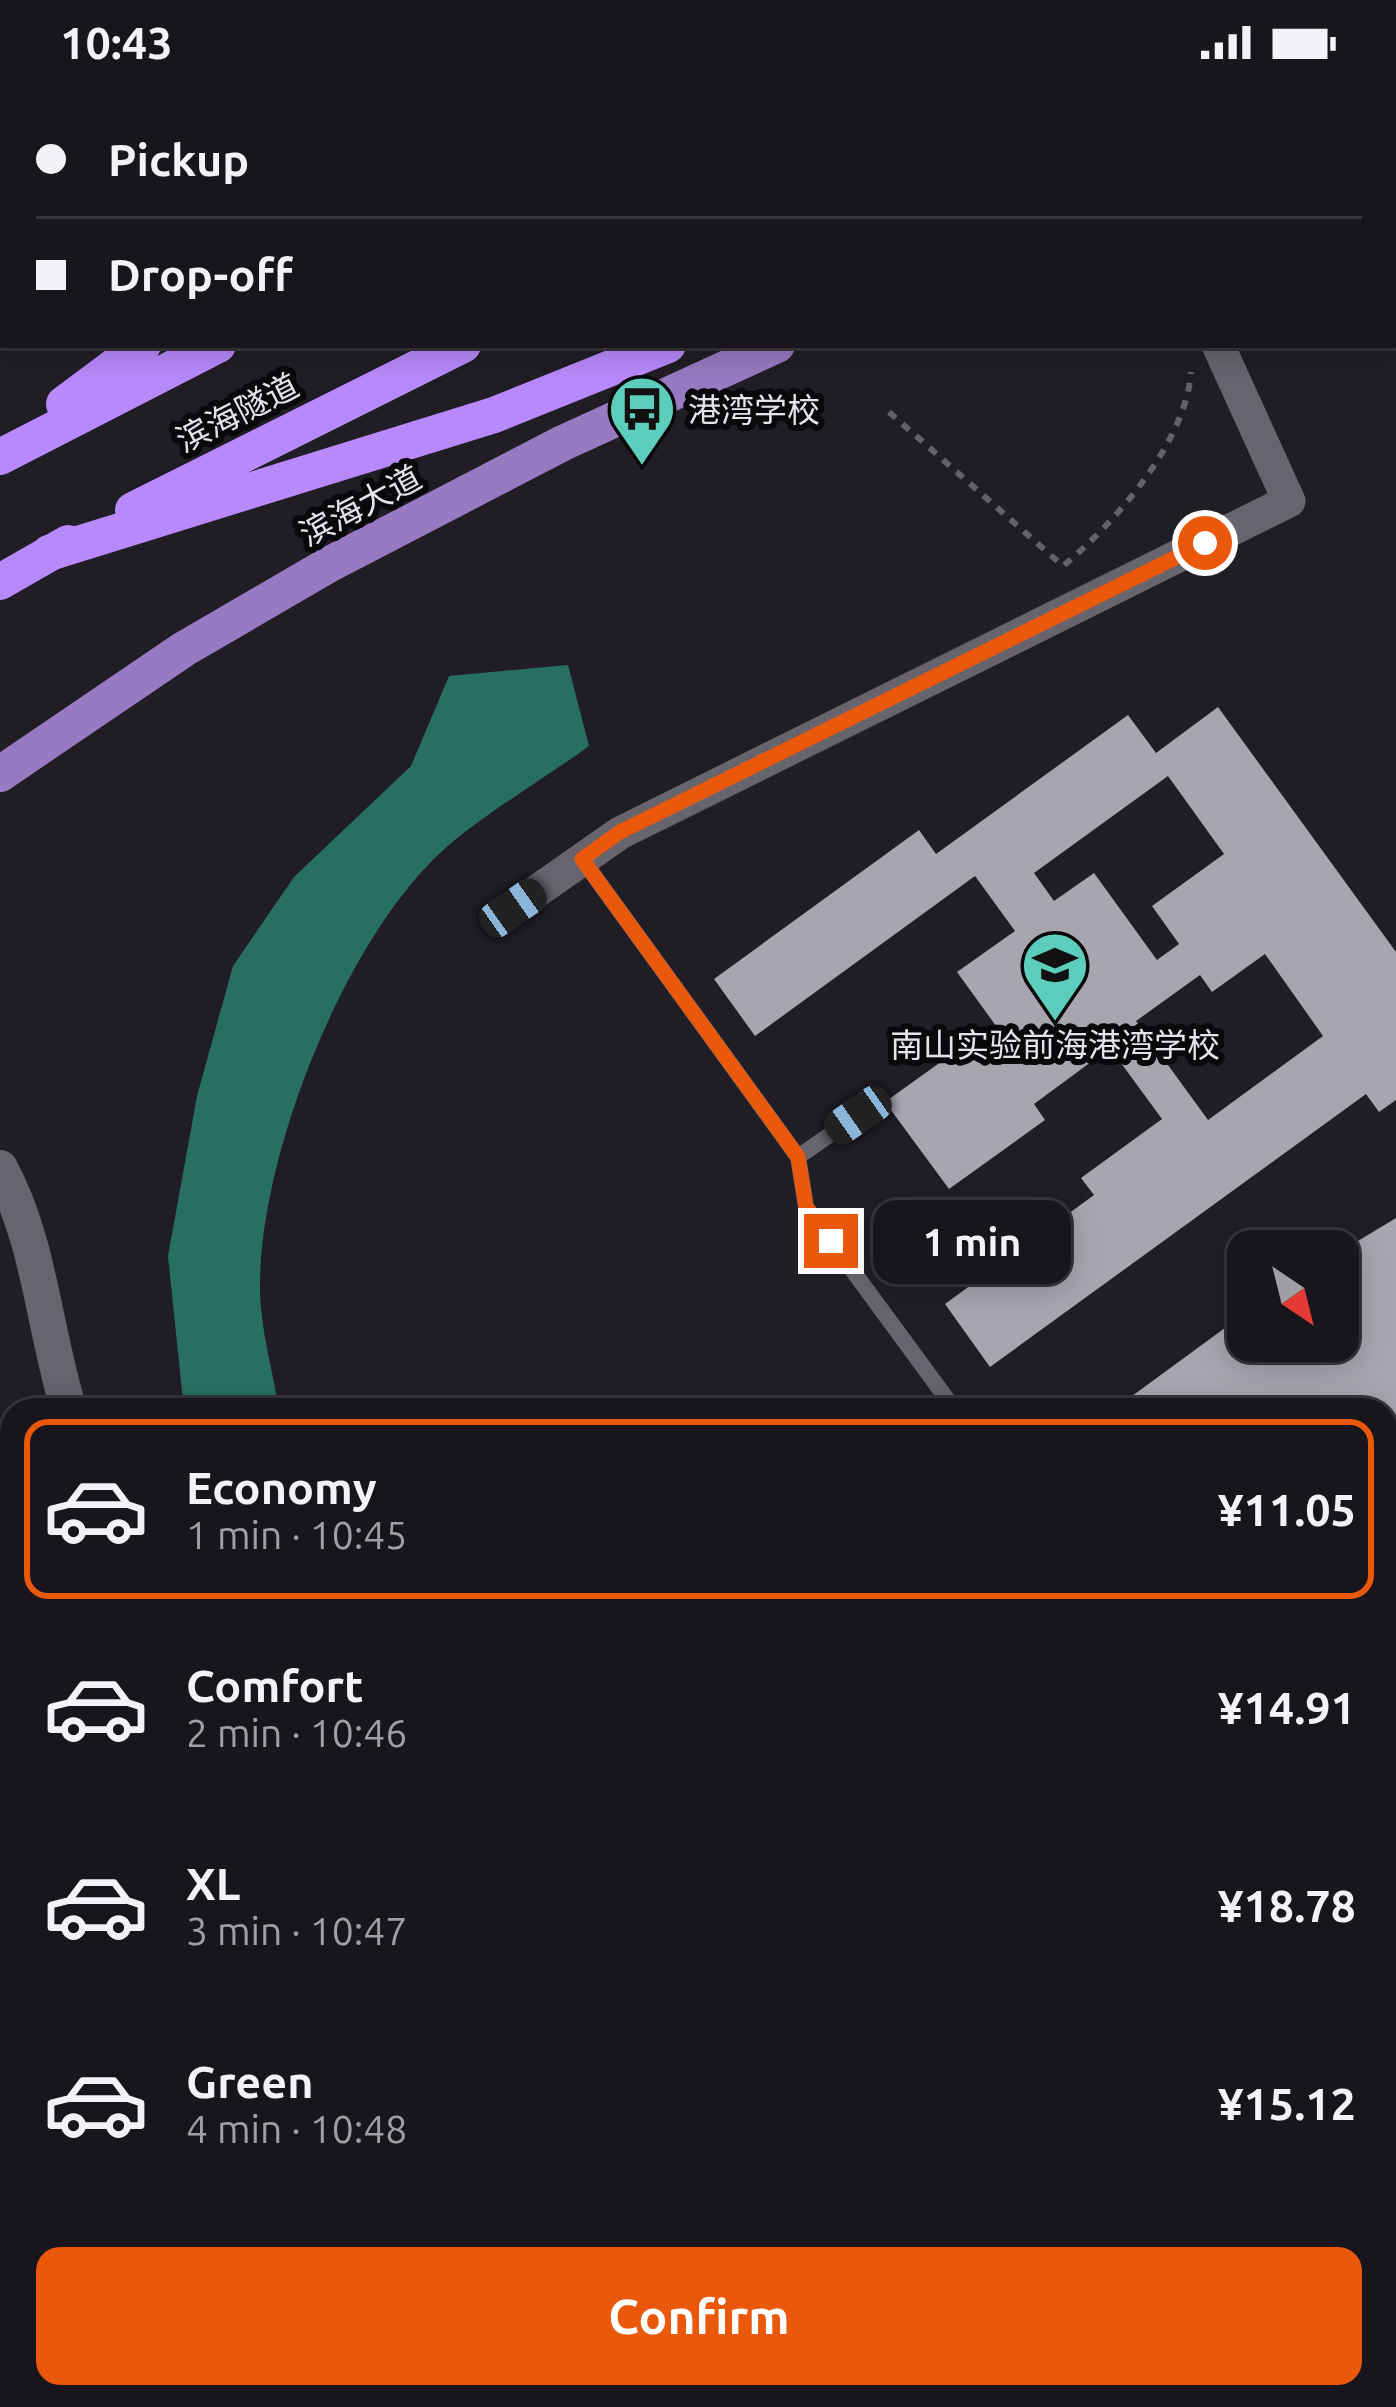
<!DOCTYPE html>
<html lang="en">
<head>
<meta charset="utf-8">
<style>
  :root { --surface:#18161c; --page:#211f25; --text:#f1f3f6; --muted:#9f9fa3; --line:#36353b; --accent:#ea580c }
  body { margin:0; font-family:Ubuntu,"Noto Sans SC",sans-serif; background:var(--page); color:var(--text); height:100vh; display:flex; flex-direction:column; font-size:45px; white-space:nowrap }
  * { box-sizing:border-box; margin:0 }
  p { font-size:39px; color:var(--muted) }
  .icon { flex:none; width:66px; height:66px; fill:none; stroke:currentColor; stroke-width:2; stroke-linecap:round; stroke-linejoin:round }
  .map { position:relative; flex:1; overflow:hidden }
  .drawer { position:absolute; left:0px; top:1314px; width:1398px; height:1011px; display:flex; flex-direction:column; background:var(--surface); border-radius:36px 36px 0 0; box-shadow:0 6px 30px #0003,0 0 0 3px var(--line) }
  .drawer>* { flex:none }
  .top-card { position:absolute; left:0px; top:0px; width:1398px; height:264px; box-shadow:0 6px 30px #0003,0 0 0 3px var(--line); display:grid; align-content:center; height:264px; padding:0 36px; background:var(--surface) }
  .needle { width:78px; rotate:145deg }
  .buttons { position:absolute; left:1227px; top:1146px; display:grid; gap:24px }
  .buttons a { display:grid; place-items:center; width:132px; height:132px; border-radius:24px; background:var(--surface); box-shadow:0 6px 30px #0003,0 0 0 3px var(--line); font-size:60px }
  .end { position:absolute; width:54px; height:54px; margin:-27px; border:15px solid #ea580c; background:#fff; box-shadow:0 0 0 6px #fff }
  .from { border-radius:50% }
  .bubble { position:absolute; height:84px; border-radius:24px; background:var(--surface); box-shadow:0 6px 30px #0003,0 0 0 3px var(--line); font-size:39px; font-weight:700; line-height:84px; text-align:center }
  .car { position:absolute; width:36px; height:72px; margin:-36px -18px; border-radius:15px; box-shadow:0 0 9px 3px #0007; background:linear-gradient(#222 24%,#8ab4d8 0 40%,#222 0 76%,#8ab4d8 0 86%,#222 0) }
  .top-card b { display:flex; align-items:center; gap:42px; height:114px; font-size:45px }
  .top-card b+b { border-top:3px solid var(--line) }
  .top-card i { width:30px; height:30px; background:var(--text) }
  ul { padding:21px 0 0; list-style:none }
  li { display:flex; align-items:center; gap:36px; height:180px; margin:0 24px 18px; padding:0 12px; border:6px solid transparent; border-radius:24px }
  li div { flex:1 }
  li b { display:block; font-size:45px }
  li em { font-style:normal; font-weight:700 }
  li.selected { border-color:var(--accent) }
  li>.icon { width:108px; height:108px; stroke-width:1.5 }
  .button { display:flex; gap:24px; margin-top:auto; padding:24px 36px }
  .button a { flex:1; height:138px; border-radius:24px; background:var(--accent); color:#fff; font-size:48px; font-weight:700; line-height:138px; text-align:center }
  .status { display:flex; justify-content:space-between; align-items:center; height:84px; padding:0 60px; background:var(--surface); direction:ltr }
  .status svg { height:33px; fill:currentColor }
  .map>svg:first-child { display:block }
  .green { fill:#3d255c }
  .water { fill:#286f63 }
  .building { fill:#a8a5af; fill-rule:evenodd }
  .lines { fill:none; stroke-linecap:round; stroke-linejoin:round }
  .path { stroke:#646168; stroke-width:6; stroke-dasharray:9 9; stroke-linecap:butt }
  .lane { stroke:#67646d; stroke-width:16 }
  .street { stroke:#67646d; stroke-width:33 }
  .secondary { stroke:#67646d; stroke-width:36 }
  .primary { stroke:#987ac2; stroke-width:36 }
  .highway { stroke:#b889fb; stroke-width:36 }
  .route { stroke:#ea580c; stroke-width:15 }
  .labels { text-anchor:middle; dominant-baseline:central; stroke-width:12; stroke-linejoin:round; paint-order:stroke }
  .poi-label { font-size:33px; fill:#e4e3e8; stroke:#09080b; text-anchor:start }
  .street-label { font-size:33px; fill:#e4e3e8; stroke:#09080b }
</style>
</head>
<body>
<div class="status"><b>10:43</b><svg viewBox="0 0 49 12"><path d="M0 12V9h3v3zM5 12V6h3v6zM10 12V3h3v9zM15 12V0h3v12zM26 1h20v11H26zM47 4h2v5h-2z"/></svg></div>
<div class="map">
<svg width="1396" height="2323" viewBox="0 0 1396 2323">
  <rect width="100%" height="100%" fill="#201d25"/>
  <polygon class="green" points="0,0 357,0 3,3 0,88"/>
  <path class="water" d="M568,581L589,662C544,695 480,732 440,769C344,859 261,1068 260,1199C259,1240 273,1286 279,1326H184L168,1172L197,1012L233,882L294,793L411,682L449,592Z"/>
  <g class="building">
    <path d="M1218,623L1396,868V1016L1379,1028L1366,1010L990,1283L945,1220L1094,1111L1081,1094L1162,1035L1110,964L1034,1020L1045,1036L949,1105L885,1018L977,952L995,977L1012,964L957,888L1015,847L975,792L755,952L714,895L919,746L936,770L1128,631L1156,669ZM1168,692L1224,770L1152,822L1179,860L1157,876L1094,789L1054,817L1034,789ZM1265,870L1323,952L1208,1036L1136,937L1200,891L1212,908Z"/>
    <polygon points="1396,1134 1396,2323 973,2323 966,2313 1386,2313 1386,1326 1113,1326 1248,1227 1248,1257 1338,1257 1338,1169"/>
    <polygon points="0,1808 12,1826 12,1895 0,1878"/>
    <polygon points="12,2076 12,2313 32,2313 18,2323 0,2323 0,2084"/>
    <polygon points="191,2313 226,2313 233,2323 177,2323"/>
    <polygon points="302,2313 362,2313 369,2323 309,2323"/>
  </g>
  <g class="lines">
    <g class="path">
      <polyline points="1005,0 1008,3"/>
      <polyline points="1395,102 1396,102"/>
      <path d="M889,328L1063,482C1115,439 1186,358 1191,288"/>
    </g>
    <g class="lane">
      <polyline points="582,775 798,1073 806,1123 955,1326"/>
      <polyline points="798,1073 858,1031"/>
      <polyline points="942,2313 949,2323"/>
      <polyline points="83,2323 98,2313"/>
    </g>
    <polyline class="street" points="513,824 620,749 1289,417 1218,261"/>
    <g class="secondary">
      <path d="M0,1084C40,1158 44,1246 69,1326"/>
      <polyline points="748,2313 756,2323"/>
    </g>
    <g class="primary">
      <polyline points="1395,31 1396,31"/>
      <polyline points="0,145 3,145"/>
      <polyline points="0,690 184,565 330,480 563,359 777,261"/>
    </g>
    <g class="highway">
      <polyline points="539,3 544,0"/>
      <polyline points="823,3 831,0"/>
      <polyline points="1083,3 1092,0"/>
      <polyline points="1384,3 1396,0"/>
      <polyline points="64,320 143,261"/>
      <polyline points="0,373 218,261"/>
      <polyline points="133,426 463,261"/>
      <polyline points="49,469 494,331 668,261"/>
      <polyline points="0,498 68,459"/>
    </g>
  </g>
  <g class="lines">
    <polyline class="route" points="831,1157 806,1123 798,1073 582,775 620,748 1205,459"/>
  </g>
  <defs>
    <g id="bus-pin" transform="scale(3.45)"><path d="M0 17L-7.5 6A9.5 9.5 0 1 1 7.5 6Z" fill="#5ccebb" stroke="#09080b"/><path d="M-5-6H5V4H4V6H2V4H-2V6H-4V4H-5ZM-3.5-4V0h7V-4ZM-3.5 1.2v1.5H-2V1.2ZM2 1.2v1.5H3.5V1.2Z" fill="#111"/></g>
    <g id="school-pin" transform="scale(3.45)"><path d="M0 17L-7.5 6A9.5 9.5 0 1 1 7.5 6Z" fill="#5ccebb" stroke="#09080b"/><path d="M0-5L7-2L0 1L-7-2ZM-4 1L0 2.5L4 1V4Q0 6-4 4Z" fill="#111"/></g>
  </defs>
  <g fill-rule="evenodd">
    <use href="#bus-pin" x="642" y="325"/>
    <use href="#school-pin" x="1055" y="881"/>
  </g>
  <g class="labels">
    <g class="poi-label">
      <text x="688" y="325">港湾学校</text>
      <text x="1055" y="960" text-anchor="middle">南山实验前海港湾学校</text>
    </g>
    <g class="street-label">
      <text transform="translate(237 328) rotate(-27)">滨海隧道</text>
      <text transform="translate(360 421) rotate(-28)">滨海大道</text>
    </g>
  </g>
</svg>
<div class="buttons">
<a><svg class="needle" viewBox="-14 -14 28 28"><path d="M0-13l5 13h-10z" fill="#e53935"/><path d="M0 13l5-13h-10z" fill="#9f9fa3"/></svg></a>
</div>
<i class="end from" style="left:1205px;top:459px"></i>
<i class="end" style="left:831px;top:1157px"></i>
<div class="bubble" style="left:873px;top:1116px;width:198px">1 min</div>
<i class="car" style="left:513px;top:824px;rotate:55deg"></i>
<i class="car" style="left:858px;top:1031px;rotate:235deg"></i>
<div class="top-card">
<b><i class="from"></i>Pickup</b>
<b><i></i>Drop-off</b>
</div>
<section class="drawer">
<ul>
<li class="selected"><svg class="icon" aria-label="car" viewBox="0 0 24 24"><path d="M5 17H2v-5l4-1 3-4h7l3 4 3 1v5h-3M9 17h6M6 11h13"/><circle cx="7" cy="17" r="2"/><circle cx="17" cy="17" r="2"/></svg><div><b>Economy</b><p>1 min · 10:45</p></div><em>¥11.05</em></li>
<li><svg class="icon" aria-label="car" viewBox="0 0 24 24"><path d="M5 17H2v-5l4-1 3-4h7l3 4 3 1v5h-3M9 17h6M6 11h13"/><circle cx="7" cy="17" r="2"/><circle cx="17" cy="17" r="2"/></svg><div><b>Comfort</b><p>2 min · 10:46</p></div><em>¥14.91</em></li>
<li><svg class="icon" aria-label="car" viewBox="0 0 24 24"><path d="M5 17H2v-5l4-1 3-4h7l3 4 3 1v5h-3M9 17h6M6 11h13"/><circle cx="7" cy="17" r="2"/><circle cx="17" cy="17" r="2"/></svg><div><b>XL</b><p>3 min · 10:47</p></div><em>¥18.78</em></li>
<li><svg class="icon" aria-label="car" viewBox="0 0 24 24"><path d="M5 17H2v-5l4-1 3-4h7l3 4 3 1v5h-3M9 17h6M6 11h13"/><circle cx="7" cy="17" r="2"/><circle cx="17" cy="17" r="2"/></svg><div><b>Green</b><p>4 min · 10:48</p></div><em>¥15.12</em></li>
</ul>
<div class="button"><a>Confirm</a></div>
</section>
</div>
</body>
</html>
